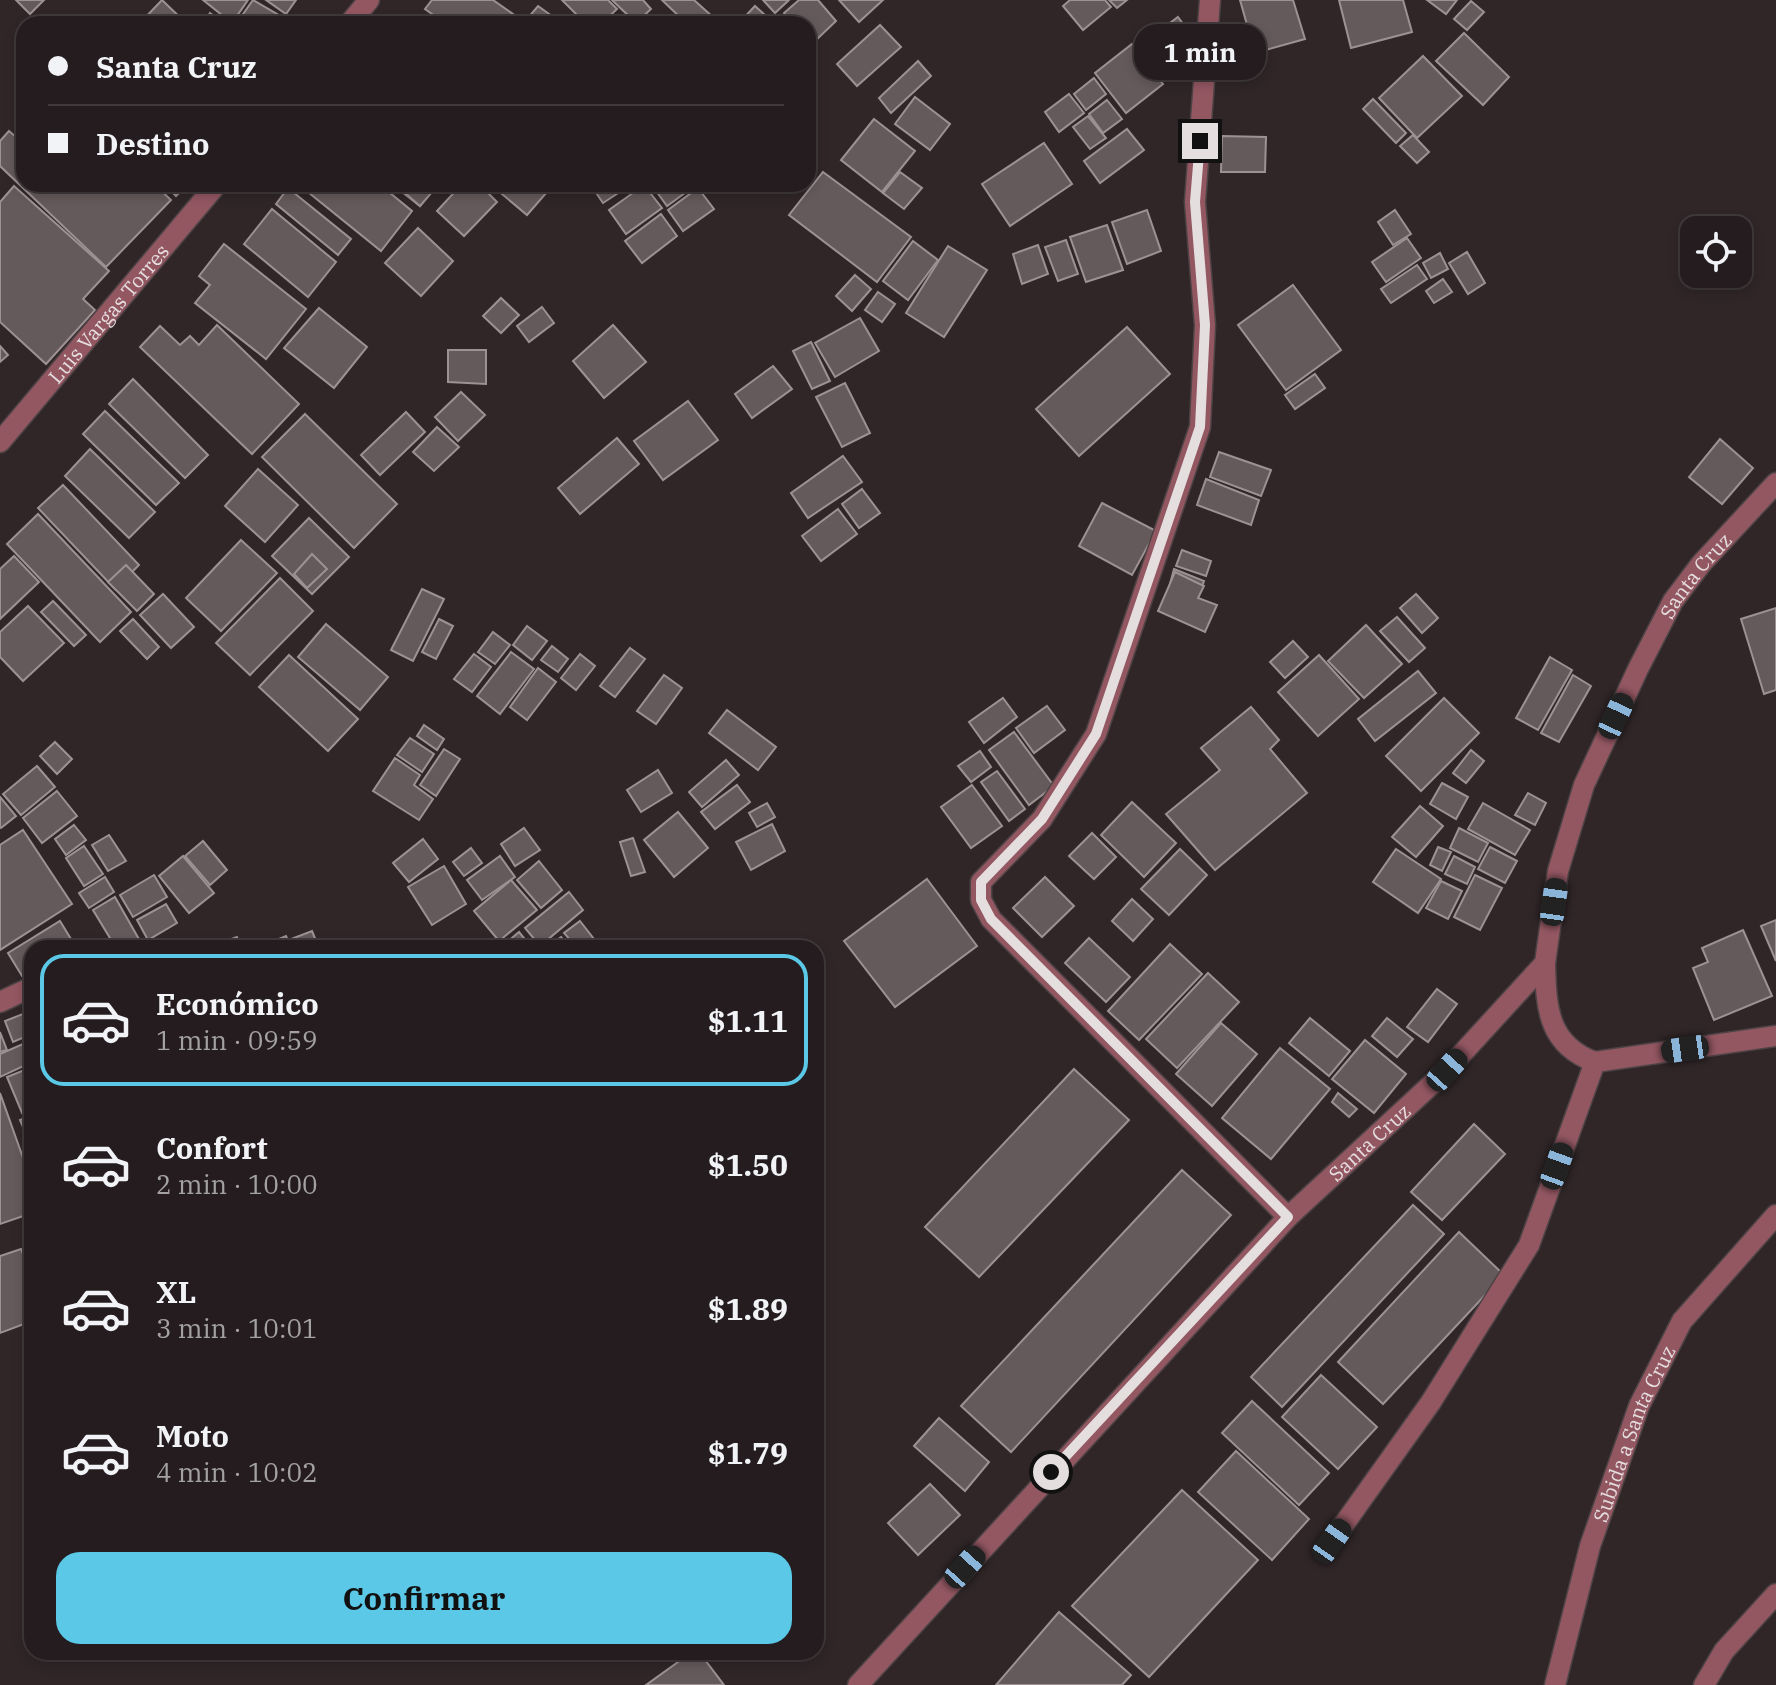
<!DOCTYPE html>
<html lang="es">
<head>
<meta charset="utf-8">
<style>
  :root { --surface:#241c1e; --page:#30292b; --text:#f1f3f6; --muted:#a3a1a4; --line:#413a3c; --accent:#5ac8e6 }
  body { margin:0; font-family:"IBM Plex Serif",serif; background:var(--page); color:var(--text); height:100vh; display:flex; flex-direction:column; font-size:30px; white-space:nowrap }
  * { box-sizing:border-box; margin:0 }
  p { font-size:26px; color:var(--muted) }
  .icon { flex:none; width:44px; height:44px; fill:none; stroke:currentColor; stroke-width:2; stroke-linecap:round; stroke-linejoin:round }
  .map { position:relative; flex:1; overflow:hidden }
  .side { position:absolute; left:24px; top:940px; width:800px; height:720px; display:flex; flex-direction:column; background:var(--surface); border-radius:24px; box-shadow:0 4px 12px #0003,0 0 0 2px var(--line) }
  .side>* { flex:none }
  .banner { position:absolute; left:16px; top:16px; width:800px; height:176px; border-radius:24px; box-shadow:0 4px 12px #0003,0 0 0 2px var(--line); display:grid; align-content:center; height:176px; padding:0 32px; background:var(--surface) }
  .buttons { position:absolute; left:1680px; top:216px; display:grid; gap:16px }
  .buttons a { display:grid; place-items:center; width:72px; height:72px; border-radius:16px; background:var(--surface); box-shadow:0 4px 12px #0003,0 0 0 2px var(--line); font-size:40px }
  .end { position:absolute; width:36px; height:36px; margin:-18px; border:10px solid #e5dedf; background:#111; box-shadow:0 0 0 4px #111 }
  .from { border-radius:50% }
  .bubble { position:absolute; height:56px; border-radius:24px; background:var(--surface); box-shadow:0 4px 12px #0003,0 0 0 2px var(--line); font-size:26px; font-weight:700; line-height:56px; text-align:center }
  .car { position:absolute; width:24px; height:48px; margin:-24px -12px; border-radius:10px; box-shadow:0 0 6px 2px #0007; background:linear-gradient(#222 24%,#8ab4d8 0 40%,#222 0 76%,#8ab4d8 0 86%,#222 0) }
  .banner b { display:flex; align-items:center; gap:28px; height:76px; font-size:30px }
  .banner b+b { border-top:2px solid var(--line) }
  .banner i { width:20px; height:20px; background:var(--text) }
  ul { padding:14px 0 0; list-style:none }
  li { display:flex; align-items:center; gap:24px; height:132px; margin:0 16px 12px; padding:0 16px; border:4px solid transparent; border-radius:24px }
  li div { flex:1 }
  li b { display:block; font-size:30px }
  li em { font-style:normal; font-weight:700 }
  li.current { border-color:var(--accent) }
  li>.icon { width:72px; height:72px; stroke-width:1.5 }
  .cta { display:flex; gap:16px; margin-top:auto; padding:16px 32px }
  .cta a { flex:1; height:92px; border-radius:24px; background:var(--accent); color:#111; font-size:32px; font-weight:700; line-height:92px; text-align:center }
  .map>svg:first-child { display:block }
  .building { fill:#655a5b; stroke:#9d9193; stroke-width:2 }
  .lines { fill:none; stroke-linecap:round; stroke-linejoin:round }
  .minor-casing { stroke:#4d4345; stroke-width:23 }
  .minor { stroke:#935762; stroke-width:20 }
  .route { stroke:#e5dedf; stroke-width:10 }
  .labels { text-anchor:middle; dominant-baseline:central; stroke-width:7; stroke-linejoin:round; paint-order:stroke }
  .street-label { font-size:20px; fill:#e5dedf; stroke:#302628 }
</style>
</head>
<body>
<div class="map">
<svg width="1776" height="1685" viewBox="0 0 1776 1685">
  <rect width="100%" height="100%" fill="#302628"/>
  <g class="building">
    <polygon points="16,0 44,0 30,14"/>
    <polygon points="162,0 187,24 139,24"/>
    <polygon points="203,0 248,0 232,23"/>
    <polygon points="253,0 284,18 280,24 236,24"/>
    <polygon points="266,0 296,0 286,14"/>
    <polygon points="432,0 493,0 523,21 446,24 425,9"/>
    <polygon points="562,0 608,0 617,9 601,24 586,24"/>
    <polygon points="612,0 643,0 651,9 636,23"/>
    <polygon points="662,0 694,0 713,17 706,24 687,24"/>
    <polygon points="763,0 789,0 775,13"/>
    <polygon points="799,0 818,0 836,21 812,44 808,24 794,24 784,13"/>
    <polygon points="839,0 883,0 859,22"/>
    <polygon points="1070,0 1105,0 1111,7 1083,30 1063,6"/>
    <polygon points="1109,0 1127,0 1117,8"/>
    <polygon points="1240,0 1293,0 1305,39 1255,53"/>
    <polygon points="1339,0 1403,0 1412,32 1351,48"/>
    <polygon points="1427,0 1457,0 1446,14"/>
    <polygon points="1471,1 1484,12 1467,30 1454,19"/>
    <polygon points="538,6 563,24 535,24 527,19"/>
    <polygon points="755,6 775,24 738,24"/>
    <polygon points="210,13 226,24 203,24"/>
    <polygon points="1178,17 1201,48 1165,75 1142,44"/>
    <polygon points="880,25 901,47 857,86 837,64"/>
    <polygon points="1464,33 1509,77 1483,105 1436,61"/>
    <polygon points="1132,44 1163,84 1126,113 1095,73"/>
    <polygon points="1423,56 1462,96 1417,138 1379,98"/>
    <polygon points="918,61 931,76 891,113 879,98"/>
    <polygon points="1094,78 1106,94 1086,110 1074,94"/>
    <polygon points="1069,94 1084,113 1059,132 1045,112"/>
    <polygon points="915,97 950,124 930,150 895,124"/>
    <polygon points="1373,99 1406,133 1396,143 1363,109"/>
    <polygon points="1107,100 1122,119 1103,133 1089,114"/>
    <polygon points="1088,116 1106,138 1090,149 1073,127"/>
    <polygon points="874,119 915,151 882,192 841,160"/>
    <polygon points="1127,129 1144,150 1100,183 1084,161"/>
    <polygon points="9,131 24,144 24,184 154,184 171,200 106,267 0,166 0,141"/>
    <polygon points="1413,135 1429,152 1417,163 1400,146"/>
    <polygon points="1222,136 1266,137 1265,172 1221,172"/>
    <polygon points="1044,143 1072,184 1010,226 982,184"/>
    <polygon points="823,172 911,237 877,282 789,215"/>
    <polygon points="900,172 922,188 904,209 883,193"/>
    <polygon points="164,184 188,184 176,196"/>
    <polygon points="298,184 379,184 412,211 381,251"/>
    <polygon points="392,184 438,184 420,206"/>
    <polygon points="395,184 439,184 420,206"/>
    <polygon points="462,184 479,184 497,202 464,236 437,211"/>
    <polygon points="490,184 554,184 527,215"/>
    <polygon points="590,184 632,184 603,203"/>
    <polygon points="651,184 695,184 696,185 667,206"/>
    <polygon points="644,185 662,208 626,234 609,210"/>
    <polygon points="14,186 109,271 83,299 95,310 46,364 0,322 0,202"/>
    <polygon points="288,188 351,239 338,255 276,204"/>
    <polygon points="698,188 714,209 683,231 668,210"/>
    <polygon points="272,209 336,262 308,297 244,244"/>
    <polygon points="1147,210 1161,251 1127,264 1112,222"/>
    <polygon points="1395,210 1411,234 1393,245 1378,222"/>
    <polygon points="661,214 677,236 642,263 625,241"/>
    <polygon points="1107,225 1123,270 1086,282 1070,237"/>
    <polygon points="418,228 453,261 421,296 385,263"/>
    <polygon points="1407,238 1421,258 1386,282 1372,262"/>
    <polygon points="1066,240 1078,274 1058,281 1045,247"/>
    <polygon points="913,241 938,260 908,300 883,281"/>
    <polygon points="224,244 306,309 266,359 195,303 210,285 199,276"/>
    <polygon points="1038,245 1048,274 1022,284 1013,254"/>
    <polygon points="948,246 987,270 944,337 906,313"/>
    <polygon points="1467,252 1485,283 1468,294 1449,263"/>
    <polygon points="1440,253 1448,269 1431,278 1423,263"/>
    <polygon points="1417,265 1427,279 1391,303 1381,289"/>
    <polygon points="855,275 871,289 852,311 836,296"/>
    <polygon points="1443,279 1452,292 1434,303 1426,291"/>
    <polygon points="1293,285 1341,350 1286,390 1238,325"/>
    <polygon points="878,292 895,304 882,322 865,310"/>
    <polygon points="501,298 519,315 501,333 483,316"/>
    <polygon points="542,307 554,323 529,342 517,326"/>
    <polygon points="319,308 367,347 334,388 284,348"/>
    <polygon points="860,318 879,351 835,377 815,343"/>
    <polygon points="217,325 299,404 252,454 140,347 160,326 180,345 190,336 199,345"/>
    <polygon points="613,325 646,362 604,398 573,361"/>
    <polygon points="1127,327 1170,374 1079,456 1036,409"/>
    <polygon points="811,342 830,381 812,389 793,351"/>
    <polygon points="0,346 8,355 0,362"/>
    <polygon points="448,350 486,350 486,384 448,382"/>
    <polygon points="773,366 792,389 752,418 735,394"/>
    <polygon points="1315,374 1325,388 1295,409 1285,395"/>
    <polygon points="133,379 208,455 185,478 109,404"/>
    <polygon points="845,383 870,433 842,447 816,397"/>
    <polygon points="461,392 485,415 458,441 435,417"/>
    <polygon points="688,401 718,440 663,480 634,441"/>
    <polygon points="105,411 179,483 156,505 83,434"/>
    <polygon points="406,412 425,432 380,475 361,455"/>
    <polygon points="305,414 397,504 354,548 262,457"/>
    <polygon points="437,427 459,447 434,471 413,452"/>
    <polygon points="617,438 639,464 580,514 558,488"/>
    <polygon points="1720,439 1753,468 1722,504 1689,477"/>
    <polygon points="90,449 155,512 129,538 65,476"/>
    <polygon points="1219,452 1271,470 1261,496 1210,477"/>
    <polygon points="843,456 862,482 808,518 791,493"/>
    <polygon points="258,469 298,505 265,542 225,506"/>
    <polygon points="1206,479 1259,500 1251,525 1197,505"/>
    <polygon points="63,485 139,565 115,589 38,508"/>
    <polygon points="862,489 880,513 859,528 842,504"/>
    <polygon points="1102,503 1156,531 1132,575 1079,546"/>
    <polygon points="838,509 857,534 821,561 802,536"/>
    <polygon points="38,514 131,612 100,642 7,544"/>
    <polygon points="309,518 349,557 312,594 272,556"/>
    <polygon points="241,540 277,573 221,631 186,598"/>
    <polygon points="1182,550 1211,561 1206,576 1176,566"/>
    <polygon points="312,554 327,569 307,588 294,574"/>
    <polygon points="14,556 39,582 0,619 0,569"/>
    <polygon points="126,565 154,594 137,611 108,582"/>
    <polygon points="1174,569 1204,581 1199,595 1170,584"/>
    <polygon points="1175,572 1204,586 1198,598 1217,605 1205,632 1158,611"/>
    <polygon points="280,578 313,611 250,675 216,643"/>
    <polygon points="422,589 444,599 413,661 391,650"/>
    <polygon points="163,594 194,627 171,648 140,615"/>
    <polygon points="1416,594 1438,618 1422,633 1400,608"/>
    <polygon points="53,601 86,635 74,646 41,612"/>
    <polygon points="28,606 64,643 23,681 0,657 0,632"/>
    <polygon points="1776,608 1776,690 1764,694 1741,619"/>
    <polygon points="1397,617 1425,648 1409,662 1380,631"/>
    <polygon points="133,619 159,647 147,659 120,631"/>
    <polygon points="439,619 453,626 436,659 422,652"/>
    <polygon points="326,624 388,677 360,710 298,657"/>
    <polygon points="1366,625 1402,664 1364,698 1328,661"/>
    <polygon points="527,626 547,641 532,660 513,645"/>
    <polygon points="493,632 510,645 495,664 478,652"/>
    <polygon points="1293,641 1308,657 1285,678 1270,662"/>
    <polygon points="552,646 568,659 558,672 541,660"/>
    <polygon points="630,648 645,659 615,697 600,686"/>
    <polygon points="511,652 534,669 500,714 477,696"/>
    <polygon points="474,654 491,667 472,692 454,679"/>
    <polygon points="580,654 595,666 576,690 561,678"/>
    <polygon points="289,655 358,719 328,751 259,687"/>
    <polygon points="1319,655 1359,699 1318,736 1278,692"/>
    <polygon points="1550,657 1572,670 1538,730 1516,718"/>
    <polygon points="538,668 556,682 527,720 510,707"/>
    <polygon points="1418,671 1436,693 1375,741 1358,719"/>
    <polygon points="664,675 682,688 656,724 637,711"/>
    <polygon points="1573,675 1591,686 1559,742 1541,733"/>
    <polygon points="1003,698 1017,717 984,743 969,722"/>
    <polygon points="1444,698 1479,733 1421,791 1386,756"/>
    <polygon points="1047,706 1065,730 1034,753 1016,728"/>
    <polygon points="1251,707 1279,740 1270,749 1307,793 1215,870 1166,814 1220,770 1201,748"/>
    <polygon points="727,710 776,747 758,770 709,733"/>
    <polygon points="424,725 444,739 437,750 417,736"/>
    <polygon points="1014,732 1054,786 1029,805 989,750"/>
    <polygon points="410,738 434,754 422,772 397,755"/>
    <polygon points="55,742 72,759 57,774 40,756"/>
    <polygon points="444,749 460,759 436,796 420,785"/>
    <polygon points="1471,750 1484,761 1466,783 1453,773"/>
    <polygon points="980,751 991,767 971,782 958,766"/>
    <polygon points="395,758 420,775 414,785 433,799 419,820 373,791"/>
    <polygon points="726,760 739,775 702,807 689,792"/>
    <polygon points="37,766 55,787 21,815 3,794"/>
    <polygon points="658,770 672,793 641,812 627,790"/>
    <polygon points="997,771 1025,809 1009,821 981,782"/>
    <polygon points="1442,783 1468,797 1456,819 1430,804"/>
    <polygon points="737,785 750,802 715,829 701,812"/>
    <polygon points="972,785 1002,826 971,848 941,807"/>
    <polygon points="57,791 77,816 42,843 23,818"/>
    <polygon points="1528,793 1546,803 1535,825 1515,815"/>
    <polygon points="0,797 16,816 1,828 0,827"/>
    <polygon points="1132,802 1176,843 1144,877 1101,835"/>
    <polygon points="767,803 775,817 757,827 749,813"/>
    <polygon points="1483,803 1530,830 1515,855 1468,829"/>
    <polygon points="1420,806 1443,826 1416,857 1392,837"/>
    <polygon points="678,812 708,848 674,877 644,840"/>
    <polygon points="772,824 785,851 751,870 736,842"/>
    <polygon points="74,825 86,840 66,855 55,839"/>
    <polygon points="524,828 540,850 515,866 501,844"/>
    <polygon points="1459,828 1488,843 1478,862 1450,848"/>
    <polygon points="23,830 72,904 0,950 0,845"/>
    <polygon points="1092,833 1116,857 1094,879 1069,856"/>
    <polygon points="109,835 126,861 108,871 92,845"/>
    <polygon points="633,838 645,872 631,876 620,842"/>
    <polygon points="423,839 438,859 409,882 393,863"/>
    <polygon points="203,841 227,870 210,885 185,856"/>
    <polygon points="84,846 103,874 84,886 66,858"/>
    <polygon points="1438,847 1451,852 1442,871 1430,865"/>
    <polygon points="1490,847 1517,861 1505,883 1478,869"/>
    <polygon points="471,848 482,863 464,876 453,862"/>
    <polygon points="1180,849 1207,875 1169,915 1141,889"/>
    <polygon points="1396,849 1441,879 1418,913 1373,882"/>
    <polygon points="183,856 214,893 189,913 159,876"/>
    <polygon points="500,856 515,877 482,900 467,880"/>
    <polygon points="1454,856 1475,867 1467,884 1445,874"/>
    <polygon points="539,861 562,890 541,908 517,880"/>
    <polygon points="444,866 466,904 432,925 408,887"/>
    <polygon points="154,875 167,897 133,917 120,895"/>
    <polygon points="1475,875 1502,888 1480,930 1454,917"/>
    <polygon points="105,877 114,892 89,908 79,893"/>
    <polygon points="1045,877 1074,906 1042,937 1013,908"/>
    <polygon points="927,879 977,946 895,1007 844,941"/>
    <polygon points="511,880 537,910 499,941 474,911"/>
    <polygon points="1441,881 1462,891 1448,919 1426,908"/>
    <polygon points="569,892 583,910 540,946 525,928"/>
    <polygon points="115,897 140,941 128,948 116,948 93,910"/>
    <polygon points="1132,899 1153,919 1133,941 1112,921"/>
    <polygon points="166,904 177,923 148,940 137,920"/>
    <polygon points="1776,920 1776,961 1761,926"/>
    <polygon points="60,921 74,944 67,948 32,948 32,970 22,976 8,953"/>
    <polygon points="580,921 601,948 577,948 564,933"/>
    <polygon points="1743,930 1772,996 1714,1020 1693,968 1708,962 1702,948"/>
    <polygon points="312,931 319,948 295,948 291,939"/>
    <polygon points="519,932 532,948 500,948"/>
    <polygon points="286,936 291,948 257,948"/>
    <polygon points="237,937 241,948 205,948"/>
    <polygon points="561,937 570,948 546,948"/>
    <polygon points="1089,938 1130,977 1106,1002 1065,963"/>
    <polygon points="1170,944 1202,974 1139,1040 1108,1011"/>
    <polygon points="1208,973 1239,1002 1177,1068 1146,1039"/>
    <polygon points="1437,989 1457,1004 1428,1042 1407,1027"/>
    <polygon points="28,1012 32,1034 13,1042 5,1021"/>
    <polygon points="1310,1018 1350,1051 1329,1076 1289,1043"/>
    <polygon points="1387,1018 1413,1039 1397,1057 1372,1036"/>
    <polygon points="1221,1023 1257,1054 1212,1106 1176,1074"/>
    <polygon points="0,1032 7,1050 0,1052"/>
    <polygon points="32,1040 32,1062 0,1077 0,1054"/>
    <polygon points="1365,1040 1406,1074 1374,1113 1332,1079"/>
    <polygon points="1280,1048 1330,1089 1271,1159 1222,1118"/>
    <polygon points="32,1067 32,1109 22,1113 7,1077"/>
    <polygon points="1074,1069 1129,1120 979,1277 925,1227"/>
    <polygon points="0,1093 32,1183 32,1213 0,1224"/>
    <polygon points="1338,1093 1357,1109 1349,1117 1332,1102"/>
    <polygon points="32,1115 32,1148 20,1120"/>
    <polygon points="1474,1124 1505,1154 1442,1220 1411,1192"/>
    <polygon points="1182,1170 1231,1215 1011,1452 961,1406"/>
    <polygon points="1413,1205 1444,1234 1282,1407 1251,1377"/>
    <polygon points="1459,1232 1504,1275 1383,1404 1338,1362"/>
    <polygon points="21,1249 32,1277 32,1321 0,1333 0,1256"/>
    <polygon points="1321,1375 1377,1427 1338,1469 1282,1417"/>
    <polygon points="1252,1401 1329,1473 1299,1505 1222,1433"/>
    <polygon points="939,1418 989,1462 965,1491 914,1446"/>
    <polygon points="1236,1451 1309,1519 1272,1560 1198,1492"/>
    <polygon points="930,1484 960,1515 918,1555 888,1523"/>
    <polygon points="1182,1490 1258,1560 1149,1677 1072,1606"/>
    <polygon points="1059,1612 1131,1675 1122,1685 996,1685"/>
    <polygon points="692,1652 699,1652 724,1685 646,1685"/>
  </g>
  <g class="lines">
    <g class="minor-casing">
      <g id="minor">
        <polyline points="1210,0 1195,202 1205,325 1200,427 1096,734 1042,819 981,882 981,900 991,919 1288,1217"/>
        <polyline points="349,24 369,0"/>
        <path id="s1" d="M0,442L217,184"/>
        <polyline points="0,1002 32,987"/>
        <polyline points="1595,1062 1776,1036"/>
        <path d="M1332,1541L1431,1402L1529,1245L1595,1062C1548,1045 1546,1008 1545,963"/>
        <path id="s2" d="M858,1685L1288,1217L1447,1070L1545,963L1558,871L1584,785L1638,669L1673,601L1701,564L1776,483"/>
        <path id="s3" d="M1555,1685L1590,1546L1639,1406L1682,1321L1776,1215"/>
        <polyline points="1704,1685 1724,1651 1776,1594"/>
      </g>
    </g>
    <use href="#minor" class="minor"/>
  </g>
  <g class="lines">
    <polyline class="route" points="1051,1472 1288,1217 991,919 981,900 981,882 1042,819 1096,734 1200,427 1205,325 1195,202 1200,141"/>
  </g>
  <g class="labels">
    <g class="street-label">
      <text stroke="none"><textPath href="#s1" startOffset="168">Luis Vargas Torres</textPath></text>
      <text stroke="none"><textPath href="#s2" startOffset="1418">Santa Cruz</textPath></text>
      <text stroke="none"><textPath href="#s2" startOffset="746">Santa Cruz</textPath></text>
      <text stroke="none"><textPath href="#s3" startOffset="264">Subida a Santa Cruz</textPath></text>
    </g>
  </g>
</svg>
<div class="buttons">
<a><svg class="icon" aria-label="locate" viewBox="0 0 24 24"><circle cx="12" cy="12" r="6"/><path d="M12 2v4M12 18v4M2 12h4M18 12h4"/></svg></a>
</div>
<i class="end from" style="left:1051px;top:1472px"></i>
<i class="end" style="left:1200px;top:141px"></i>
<div class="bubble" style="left:1134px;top:24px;width:132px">1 min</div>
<i class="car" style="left:1616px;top:716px;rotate:25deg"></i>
<i class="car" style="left:1554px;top:902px;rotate:8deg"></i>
<i class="car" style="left:1685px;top:1049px;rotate:262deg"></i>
<i class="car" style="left:1447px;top:1070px;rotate:42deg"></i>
<i class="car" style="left:1557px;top:1166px;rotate:20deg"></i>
<i class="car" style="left:1332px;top:1541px;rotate:35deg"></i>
<i class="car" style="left:965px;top:1567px;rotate:42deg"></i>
<div class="banner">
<b><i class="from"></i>Santa Cruz</b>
<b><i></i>Destino</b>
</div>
<section class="side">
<ul>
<li class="current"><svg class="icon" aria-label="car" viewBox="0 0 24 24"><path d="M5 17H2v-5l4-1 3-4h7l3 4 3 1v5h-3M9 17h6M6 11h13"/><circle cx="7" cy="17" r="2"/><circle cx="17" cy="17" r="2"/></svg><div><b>Económico</b><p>1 min · 09:59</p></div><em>$1.11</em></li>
<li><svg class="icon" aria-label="car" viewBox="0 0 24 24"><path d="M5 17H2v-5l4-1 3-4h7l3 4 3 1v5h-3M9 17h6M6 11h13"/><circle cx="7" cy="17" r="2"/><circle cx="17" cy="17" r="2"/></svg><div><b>Confort</b><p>2 min · 10:00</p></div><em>$1.50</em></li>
<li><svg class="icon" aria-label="car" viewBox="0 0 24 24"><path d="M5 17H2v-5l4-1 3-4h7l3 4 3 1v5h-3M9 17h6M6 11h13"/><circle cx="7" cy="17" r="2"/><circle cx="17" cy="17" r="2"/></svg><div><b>XL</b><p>3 min · 10:01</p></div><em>$1.89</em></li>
<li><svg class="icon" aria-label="car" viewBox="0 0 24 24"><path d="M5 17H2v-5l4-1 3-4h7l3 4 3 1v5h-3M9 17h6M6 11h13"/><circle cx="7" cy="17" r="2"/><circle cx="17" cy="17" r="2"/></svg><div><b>Moto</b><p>4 min · 10:02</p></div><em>$1.79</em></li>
</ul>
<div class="cta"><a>Confirmar</a></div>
</section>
</div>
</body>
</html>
